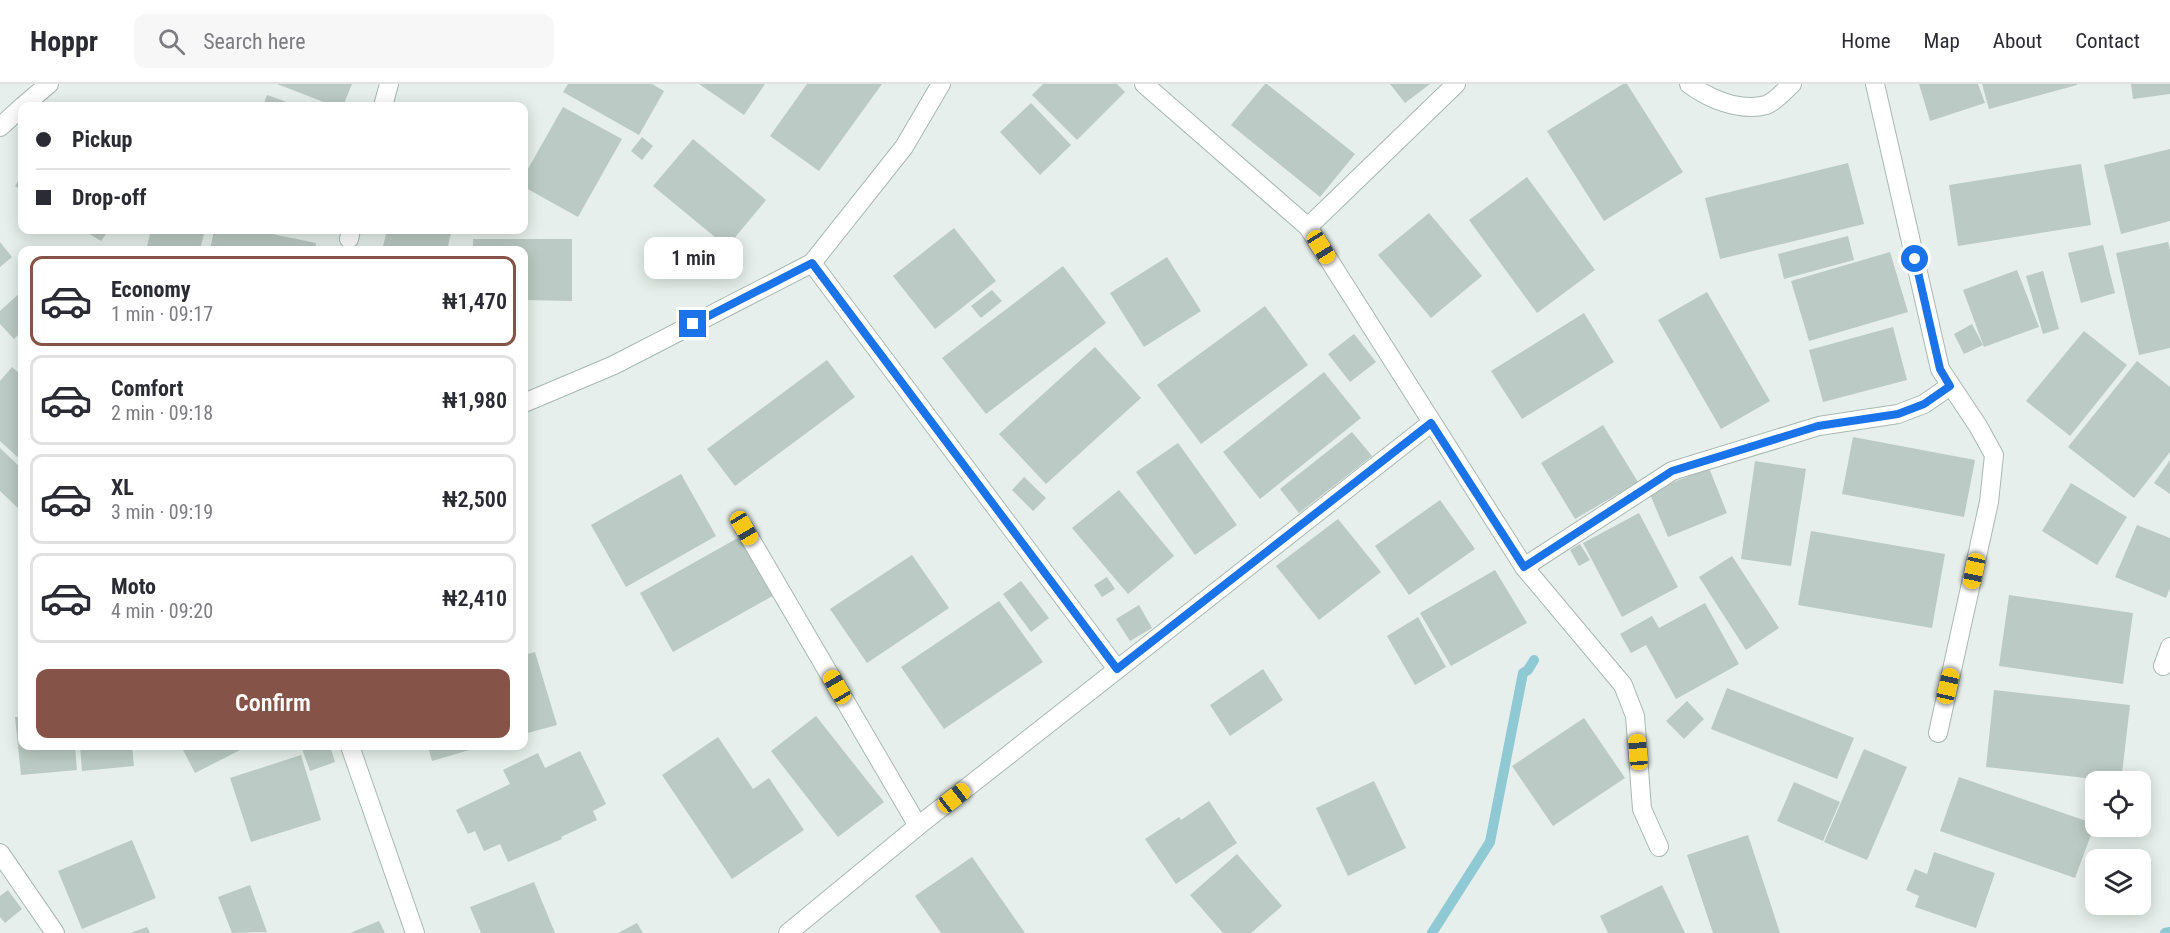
<!DOCTYPE html>
<html lang="en">
<head>
<meta charset="utf-8">
<style>
  :root { --surface:#fff; --page:#f7f7f7; --text:#2b2b33; --muted:#7c7c81; --line:#e1e1e2; --accent:#855347 }
  body { margin:0; font-family:"Roboto Condensed",sans-serif; background:var(--page); color:var(--text); height:100vh; display:flex; flex-direction:column; font-size:22px; white-space:nowrap }
  * { box-sizing:border-box; margin:0 }
  p { font-size:20px; color:var(--muted) }
  .icon { flex:none; width:33px; height:33px; fill:none; stroke:currentColor; stroke-width:2; stroke-linecap:round; stroke-linejoin:round }
  .map { position:relative; flex:1; overflow:hidden }
  .side { position:absolute; left:18px; top:162px; width:510px; height:504px; display:flex; flex-direction:column; background:var(--surface); border-radius:12px; box-shadow:0 3px 15px #0003 }
  .side>* { flex:none }
  .guide { position:absolute; left:18px; top:18px; width:510px; height:132px; border-radius:12px; box-shadow:0 3px 15px #0003; display:grid; align-content:center; height:132px; padding:0 18px; background:var(--surface) }
  .tools { position:absolute; left:2085px; top:687px; display:grid; gap:12px }
  .tools a { display:grid; place-items:center; width:66px; height:66px; border-radius:12px; background:var(--surface); box-shadow:0 3px 15px #0003; font-size:30px }
  .end { position:absolute; width:27px; height:27px; margin:-14px; border:8px solid #1a73e8; background:#fff; box-shadow:0 0 0 3px #fff }
  .from { border-radius:50% }
  .bubble { position:absolute; height:42px; border-radius:12px; background:var(--surface); box-shadow:0 3px 15px #0003; font-size:20px; font-weight:600; line-height:42px; text-align:center }
  .car { position:absolute; width:18px; height:36px; margin:-18px -9px; border-radius:8px; box-shadow:0 0 4px 2px #0007; background:linear-gradient(#f5c518 24%,#345 0 40%,#f5c518 0 76%,#345 0 86%,#f5c518 0) }
  .guide b { display:flex; align-items:center; gap:21px; height:57px; font-size:22px }
  .guide b+b { border-top:2px solid var(--line) }
  .guide i { width:15px; height:15px; background:var(--text) }
  ul { padding:10px 0 0; list-style:none }
  li { display:flex; align-items:center; gap:18px; height:90px; margin:0 12px 9px; padding:0 6px; border:3px solid var(--line); border-radius:12px }
  li div { flex:1 }
  li b { display:block; font-size:22px }
  li em { font-style:normal; font-weight:600 }
  li.on { border-color:var(--accent) }
  li>.icon { width:54px; height:54px; stroke-width:1.5 }
  .cta { display:flex; gap:12px; margin-top:auto; padding:12px 18px }
  .cta a { flex:1; height:69px; border-radius:12px; background:var(--accent); color:#fff; font-size:24px; font-weight:600; line-height:69px; text-align:center }
  header { display:flex; align-items:center; gap:36px; box-sizing:border-box; height:84px; padding:0 30px; background:var(--surface); border-bottom:2px solid var(--line) }
  header strong { font-size:28px }
  nav { display:flex; gap:33px; margin-inline-start:auto; font-size:21px }
  .search { width:420px; height:54px; background:var(--page); display:flex; align-items:center; gap:15px; box-sizing:border-box; padding:0 21px; border-radius:12px; color:var(--muted); font-size:22px }
  .map>svg:first-child { display:block }
  .lines { fill:none; stroke-linecap:round; stroke-linejoin:round }
  .stream { stroke:#8ec9d4; stroke-width:10 }
  .building { fill:#bbcac4 }
  .minor-casing { stroke:#a8b8b2; stroke-width:20 }
  .minor { stroke:#fff; stroke-width:18 }
  .route { stroke:#1a73e8; stroke-width:8 }
</style>
</head>
<body>
<header>
<strong>Hoppr</strong>
<div class="search"><svg class="icon" aria-label="search" viewBox="0 0 24 24"><circle cx="10" cy="10" r="6"/><path d="M15 15l6 6"/></svg>Search here</div>
<nav><a>Home</a><a>Map</a><a>About</a><a>Contact</a></nav>
</header>
<div class="map">
<svg width="2170" height="849" viewBox="0 0 2170 849">
  <rect width="100%" height="100%" fill="#e6efeb"/>
  <g class="lines">
    <g class="stream">
      <polyline points="1432,849 1490,758 1523,589 1528,586 1534,576"/>
      <polyline points="2165,849 2170,848"/>
    </g>
  </g>
  <g class="building">
    <polygon points="277,0 352,0 343,22 334,22"/>
    <polygon points="568,0 652,0 664,7 639,51 563,8"/>
    <polygon points="699,0 765,0 744,31"/>
    <polygon points="807,0 882,0 819,87 770,52"/>
    <polygon points="1043,0 1117,0 1125,8 1077,56 1032,11"/>
    <polygon points="1265,0 1267,0 1355,70 1320,113 1231,41"/>
    <polygon points="1390,0 1430,0 1405,19"/>
    <polygon points="1623,0 1627,0 1683,88 1604,137 1547,47"/>
    <polygon points="1919,0 1978,0 1985,19 1930,37"/>
    <polygon points="1982,0 2077,0 2077,1 1989,25"/>
    <polygon points="2131,0 2170,0 2170,10 2133,15"/>
    <polygon points="267,11 298,22 263,22"/>
    <polygon points="1031,19 1071,61 1040,91 1000,48"/>
    <polygon points="563,23 622,55 578,133 524,103 524,92"/>
    <polygon points="642,53 653,62 642,76 631,67"/>
    <polygon points="693,55 766,116 727,163 653,102"/>
    <polygon points="2170,65 2170,137 2121,150 2104,81"/>
    <polygon points="1848,79 1864,140 1720,175 1705,114"/>
    <polygon points="2081,80 2091,141 1958,162 1949,101"/>
    <polygon points="22,91 22,107 15,102"/>
    <polygon points="1527,93 1595,186 1537,229 1469,136"/>
    <polygon points="1429,129 1482,192 1431,234 1378,171"/>
    <polygon points="954,144 996,197 935,245 893,192"/>
    <polygon points="83,146 109,146 101,157"/>
    <polygon points="151,146 205,146 200,166 146,166"/>
    <polygon points="214,146 253,146 316,159 315,166 210,166"/>
    <polygon points="387,146 435,146 451,149 447,166 382,166"/>
    <polygon points="1848,152 1854,176 1784,195 1778,170"/>
    <polygon points="473,155 572,155 572,217 524,216 524,166 473,166"/>
    <polygon points="0,158 12,173 0,183"/>
    <polygon points="2168,158 2170,166 2170,264 2139,271 2116,169"/>
    <polygon points="2103,161 2115,209 2081,219 2068,169"/>
    <polygon points="1890,168 1908,228 1809,257 1791,197"/>
    <polygon points="1167,173 1201,227 1144,263 1110,209"/>
    <polygon points="1063,182 1106,239 986,330 942,274"/>
    <polygon points="2017,186 2039,243 1984,263 1963,206"/>
    <polygon points="2043,187 2059,245 2043,250 2026,192"/>
    <polygon points="992,206 1002,217 981,234 971,222"/>
    <polygon points="22,207 22,247 14,255 0,240 0,227"/>
    <polygon points="1707,208 1770,317 1721,345 1658,236"/>
    <polygon points="1265,222 1308,281 1201,360 1157,301"/>
    <polygon points="1584,229 1614,278 1522,335 1491,287"/>
    <polygon points="1972,240 1983,261 1964,270 1954,250"/>
    <polygon points="1893,243 1907,296 1823,318 1809,266"/>
    <polygon points="2084,247 2127,281 2070,352 2026,317"/>
    <polygon points="1354,250 1376,278 1350,298 1328,270"/>
    <polygon points="1095,263 1141,314 1046,400 999,350"/>
    <polygon points="827,276 855,313 735,402 707,365"/>
    <polygon points="2137,277 2170,303 2170,368 2134,414 2068,363"/>
    <polygon points="12,283 22,292 22,377 0,357 0,297"/>
    <polygon points="1324,288 1361,334 1260,415 1223,368"/>
    <polygon points="1603,341 1638,398 1575,435 1541,379"/>
    <polygon points="1352,348 1372,372 1299,429 1280,405"/>
    <polygon points="1853,353 1975,376 1964,433 1842,410"/>
    <polygon points="1178,359 1237,441 1195,471 1136,388"/>
    <polygon points="0,364 22,385 22,428 0,407"/>
    <polygon points="2170,376 2170,410 2154,399"/>
    <polygon points="1755,377 1806,385 1791,482 1741,475"/>
    <polygon points="1709,384 1727,429 1668,453 1649,408"/>
    <polygon points="681,390 716,452 626,503 591,441"/>
    <polygon points="1024,393 1046,414 1033,427 1012,406"/>
    <polygon points="2071,399 2127,433 2097,481 2042,447"/>
    <polygon points="1119,406 1174,472 1128,510 1072,444"/>
    <polygon points="1440,416 1475,465 1409,511 1375,462"/>
    <polygon points="1639,429 1678,503 1622,533 1583,459"/>
    <polygon points="1338,435 1381,488 1319,536 1276,482"/>
    <polygon points="2137,441 2170,454 2170,504 2166,514 2115,493"/>
    <polygon points="1811,447 1945,470 1932,544 1798,521"/>
    <polygon points="743,451 776,510 673,568 640,509"/>
    <polygon points="1580,460 1590,476 1579,482 1570,466"/>
    <polygon points="912,471 949,524 867,579 830,525"/>
    <polygon points="1732,472 1779,544 1746,566 1699,493"/>
    <polygon points="1495,486 1527,539 1451,582 1420,529"/>
    <polygon points="1107,493 1115,505 1102,513 1094,501"/>
    <polygon points="1021,497 1049,534 1031,548 1003,510"/>
    <polygon points="2009,511 2133,529 2123,600 1999,582"/>
    <polygon points="999,517 1043,578 944,645 901,583"/>
    <polygon points="1705,519 1739,580 1676,615 1646,561 1631,569 1620,550 1652,532 1659,544"/>
    <polygon points="1139,521 1152,544 1130,557 1116,535"/>
    <polygon points="1418,533 1446,583 1415,601 1387,552"/>
    <polygon points="535,568 557,641 524,650 524,571"/>
    <polygon points="1263,585 1283,616 1230,652 1210,621"/>
    <polygon points="1727,604 1854,654 1837,695 1711,645"/>
    <polygon points="1994,606 2130,621 2121,698 1986,683"/>
    <polygon points="1687,617 1704,635 1684,655 1666,637"/>
    <polygon points="22,632 22,662 75,662 77,686 21,691 15,633"/>
    <polygon points="816,632 884,718 838,753 771,667"/>
    <polygon points="1584,634 1625,694 1553,742 1512,682"/>
    <polygon points="718,653 753,705 769,694 804,746 732,795 662,691"/>
    <polygon points="80,662 132,662 134,682 82,687"/>
    <polygon points="181,662 248,662 195,689"/>
    <polygon points="301,662 330,662 335,678 310,687"/>
    <polygon points="428,662 483,662 432,677"/>
    <polygon points="1864,665 1907,683 1867,776 1824,758"/>
    <polygon points="580,667 606,720 593,727 597,736 561,753 562,755 508,778 500,760 484,767 475,747 468,750 456,726 510,700 503,686 538,669 545,684"/>
    <polygon points="301,671 321,736 251,758 230,694"/>
    <polygon points="1959,693 2095,740 2075,794 1940,747"/>
    <polygon points="1374,697 1406,764 1348,792 1316,724"/>
    <polygon points="1794,698 1840,718 1823,757 1777,737"/>
    <polygon points="1209,717 1237,759 1176,800 1145,755 1179,733 1181,736"/>
    <polygon points="1748,751 1780,849 1713,849 1687,771"/>
    <polygon points="132,756 156,814 82,845 58,787"/>
    <polygon points="1934,768 1995,789 1976,844 1915,823 1919,812 1906,806 1915,785 1927,790"/>
    <polygon points="1237,770 1282,822 1251,849 1223,849 1190,811"/>
    <polygon points="972,773 1025,849 941,849 915,812"/>
    <polygon points="534,798 555,849 481,849 470,823"/>
    <polygon points="250,801 267,848 232,849 218,813"/>
    <polygon points="1662,801 1685,849 1608,849 1600,832"/>
    <polygon points="8,806 22,825 5,839 0,833 0,812"/>
    <polygon points="379,837 385,849 350,849"/>
    <polygon points="637,839 643,849 618,849"/>
    <polygon points="147,843 150,849 130,849"/>
  </g>
  <g class="lines">
    <g class="minor-casing">
      <g id="minor">
        <polyline points="1144,0 1308,143 1524,483 1623,601 1635,632 1642,725 1659,763"/>
        <path d="M1689,0C1709,15 1740,28 1766,21C1775,18 1785,6 1792,0"/>
        <polyline points="1875,0 1940,285 1978,342 1994,371 1989,418 1938,649"/>
        <polyline points="23,22 49,0"/>
        <polyline points="383,22 389,0"/>
        <polyline points="0,43 22,23"/>
        <polyline points="1308,143 1456,0"/>
        <polyline points="349,155 351,146"/>
        <polyline points="812,179 1117,585"/>
        <polyline points="524,319 614,281 812,179 904,63 941,0"/>
        <polyline points="744,444 918,742"/>
        <polyline points="1524,483 1672,387 1819,342 1898,330 1924,320 1950,302"/>
        <polyline points="2163,582 2170,563"/>
        <polyline points="350,662 415,849"/>
        <polyline points="0,769 55,849"/>
        <polyline points="788,849 918,742 1431,339"/>
      </g>
    </g>
    <use href="#minor" class="minor"/>
  </g>
  <g class="lines">
    <polyline class="route" points="693,240 812,179 1117,585 1431,339 1524,483 1672,387 1818,342 1898,330 1924,320 1950,302 1940,285 1915,175"/>
  </g>
</svg>
<div class="tools">
<a><svg class="icon" aria-label="locate" viewBox="0 0 24 24"><circle cx="12" cy="12" r="6"/><path d="M12 2v4M12 18v4M2 12h4M18 12h4"/></svg></a>
<a><svg class="icon" aria-label="layers" viewBox="0 0 24 24"><path d="M12 4l9 5-9 5-9-5zM3 14l9 5 9-5"/></svg></a>
</div>
<i class="end from" style="left:1915px;top:175px"></i>
<i class="end" style="left:693px;top:240px"></i>
<div class="bubble" style="left:644px;top:153px;width:99px">1 min</div>
<i class="car" style="left:1321px;top:163px;rotate:148deg"></i>
<i class="car" style="left:744px;top:444px;rotate:150deg"></i>
<i class="car" style="left:1974px;top:487px;rotate:192deg"></i>
<i class="car" style="left:1948px;top:602px;rotate:13deg"></i>
<i class="car" style="left:837px;top:603px;rotate:330deg"></i>
<i class="car" style="left:1638px;top:668px;rotate:355deg"></i>
<i class="car" style="left:954px;top:714px;rotate:52deg"></i>
<div class="guide">
<b><i class="from"></i>Pickup</b>
<b><i></i>Drop-off</b>
</div>
<section class="side">
<ul>
<li class="on"><svg class="icon" aria-label="car" viewBox="0 0 24 24"><path d="M5 17H2v-5l4-1 3-4h7l3 4 3 1v5h-3M9 17h6M6 11h13"/><circle cx="7" cy="17" r="2"/><circle cx="17" cy="17" r="2"/></svg><div><b>Economy</b><p>1 min · 09:17</p></div><em>₦1,470</em></li>
<li><svg class="icon" aria-label="car" viewBox="0 0 24 24"><path d="M5 17H2v-5l4-1 3-4h7l3 4 3 1v5h-3M9 17h6M6 11h13"/><circle cx="7" cy="17" r="2"/><circle cx="17" cy="17" r="2"/></svg><div><b>Comfort</b><p>2 min · 09:18</p></div><em>₦1,980</em></li>
<li><svg class="icon" aria-label="car" viewBox="0 0 24 24"><path d="M5 17H2v-5l4-1 3-4h7l3 4 3 1v5h-3M9 17h6M6 11h13"/><circle cx="7" cy="17" r="2"/><circle cx="17" cy="17" r="2"/></svg><div><b>XL</b><p>3 min · 09:19</p></div><em>₦2,500</em></li>
<li><svg class="icon" aria-label="car" viewBox="0 0 24 24"><path d="M5 17H2v-5l4-1 3-4h7l3 4 3 1v5h-3M9 17h6M6 11h13"/><circle cx="7" cy="17" r="2"/><circle cx="17" cy="17" r="2"/></svg><div><b>Moto</b><p>4 min · 09:20</p></div><em>₦2,410</em></li>
</ul>
<div class="cta"><a>Confirm</a></div>
</section>
</div>
</body>
</html>
